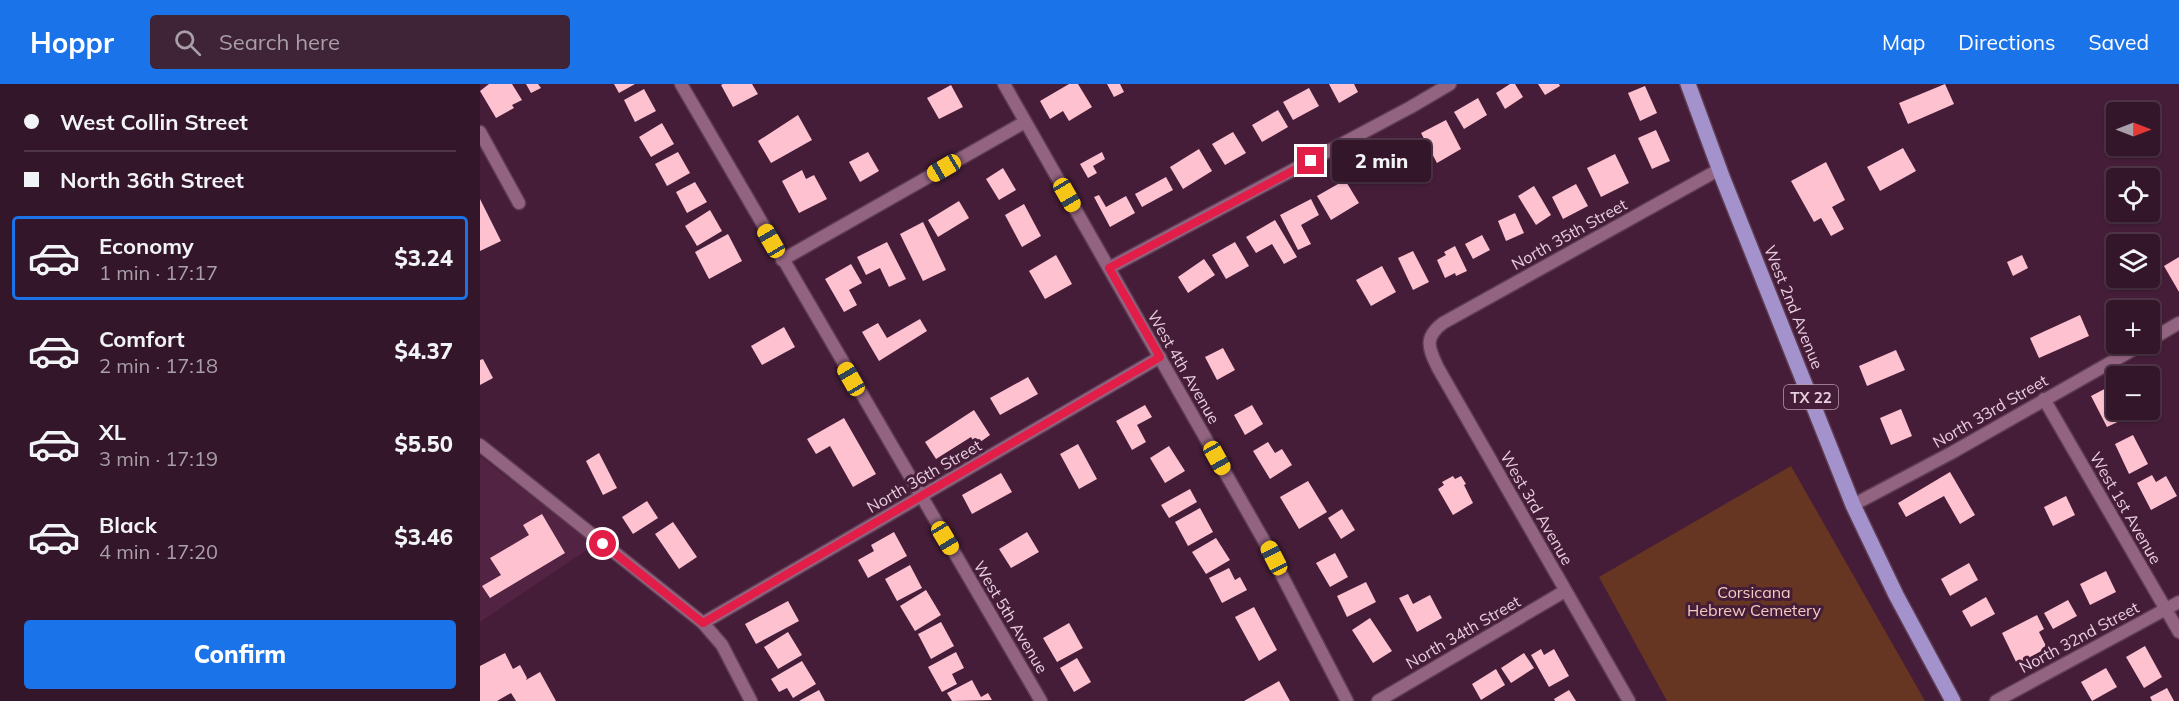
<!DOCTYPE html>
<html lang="en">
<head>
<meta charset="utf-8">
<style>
  :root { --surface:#34162a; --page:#3f2336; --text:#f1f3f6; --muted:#a99fa8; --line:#4e3547; --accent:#1a73e8 }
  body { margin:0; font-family:Mulish,sans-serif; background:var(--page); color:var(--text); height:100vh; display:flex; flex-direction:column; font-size:22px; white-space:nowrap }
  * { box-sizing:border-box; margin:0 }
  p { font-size:20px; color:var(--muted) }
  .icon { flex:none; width:33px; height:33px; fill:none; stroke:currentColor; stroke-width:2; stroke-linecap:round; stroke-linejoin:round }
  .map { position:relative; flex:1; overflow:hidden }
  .panel { display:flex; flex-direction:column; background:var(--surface); width:480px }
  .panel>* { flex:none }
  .hud { display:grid; align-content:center; height:132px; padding:0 24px; background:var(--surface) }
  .needle { width:39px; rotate:90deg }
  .tools { position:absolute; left:1626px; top:18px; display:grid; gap:12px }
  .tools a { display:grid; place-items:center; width:54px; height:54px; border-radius:6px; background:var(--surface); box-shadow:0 2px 4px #0004,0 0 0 2px var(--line); font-size:30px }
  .end { position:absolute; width:27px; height:27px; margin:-14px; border:8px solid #e11d48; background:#fff; box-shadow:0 0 0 3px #fff }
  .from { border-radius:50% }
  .bubble { position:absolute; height:42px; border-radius:6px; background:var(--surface); box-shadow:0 2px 4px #0004,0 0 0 2px var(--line); font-size:20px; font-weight:800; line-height:42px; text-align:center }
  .car { position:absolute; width:18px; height:36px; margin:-18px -9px; border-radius:8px; box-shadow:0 0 4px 2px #0007; background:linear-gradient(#f5c518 24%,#345 0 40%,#f5c518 0 76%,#345 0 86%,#f5c518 0) }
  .hud b { display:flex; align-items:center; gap:21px; height:57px; font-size:22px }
  .hud b+b { border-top:2px solid var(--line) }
  .hud i { width:15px; height:15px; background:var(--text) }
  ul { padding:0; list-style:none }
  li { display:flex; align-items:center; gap:18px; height:84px; margin:0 12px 9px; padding:0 12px; border:3px solid transparent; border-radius:6px }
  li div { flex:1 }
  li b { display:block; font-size:22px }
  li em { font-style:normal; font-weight:800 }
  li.selected { border-color:var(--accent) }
  li>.icon { width:54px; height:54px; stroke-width:1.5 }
  .action { display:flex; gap:12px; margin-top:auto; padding:12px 24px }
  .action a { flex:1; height:69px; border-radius:6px; background:var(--accent); color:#fff; font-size:24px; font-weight:800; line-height:69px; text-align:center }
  header { display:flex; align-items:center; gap:36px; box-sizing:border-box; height:84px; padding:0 30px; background:var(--accent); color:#fff }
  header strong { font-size:28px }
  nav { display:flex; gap:33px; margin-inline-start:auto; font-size:21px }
  .search { width:420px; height:54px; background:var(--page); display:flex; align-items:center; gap:15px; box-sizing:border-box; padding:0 21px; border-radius:6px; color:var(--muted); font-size:22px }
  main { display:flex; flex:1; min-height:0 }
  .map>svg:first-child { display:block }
  .built { fill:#532343 }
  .green { fill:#663623 }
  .building { fill:#fdc1d0 }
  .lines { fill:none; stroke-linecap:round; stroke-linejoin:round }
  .street-casing { stroke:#5f3d54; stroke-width:15 }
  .primary-casing { stroke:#5f3d54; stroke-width:18 }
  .street { stroke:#936481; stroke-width:12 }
  .primary { stroke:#a392cb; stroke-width:15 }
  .route { stroke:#e11d48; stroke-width:8 }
  .labels { text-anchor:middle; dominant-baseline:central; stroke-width:6; stroke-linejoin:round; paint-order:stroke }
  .shield { fill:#451d38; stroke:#b899ac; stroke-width:1.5 }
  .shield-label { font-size:15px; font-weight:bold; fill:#e9cede }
  .street-label { font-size:16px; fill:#e9cede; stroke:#451d38 }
  .park-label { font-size:16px; fill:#f3cdbf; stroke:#451d38 }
</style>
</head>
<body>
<header>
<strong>Hoppr</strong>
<div class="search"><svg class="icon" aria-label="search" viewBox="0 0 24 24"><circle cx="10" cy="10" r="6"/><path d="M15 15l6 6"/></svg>Search here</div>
<nav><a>Map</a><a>Directions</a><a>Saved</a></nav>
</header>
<main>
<section class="panel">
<div class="hud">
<b><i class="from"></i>West Collin Street</b>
<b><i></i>North 36th Street</b>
</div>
<ul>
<li class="selected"><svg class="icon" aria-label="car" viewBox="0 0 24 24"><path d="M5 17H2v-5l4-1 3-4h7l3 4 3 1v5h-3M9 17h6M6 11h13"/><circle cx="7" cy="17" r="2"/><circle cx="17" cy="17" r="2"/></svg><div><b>Economy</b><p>1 min · 17:17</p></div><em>$3.24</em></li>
<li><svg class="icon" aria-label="car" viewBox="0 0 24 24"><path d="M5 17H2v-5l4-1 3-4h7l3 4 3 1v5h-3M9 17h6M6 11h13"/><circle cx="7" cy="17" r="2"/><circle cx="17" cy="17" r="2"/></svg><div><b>Comfort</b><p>2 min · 17:18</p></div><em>$4.37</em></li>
<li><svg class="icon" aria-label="car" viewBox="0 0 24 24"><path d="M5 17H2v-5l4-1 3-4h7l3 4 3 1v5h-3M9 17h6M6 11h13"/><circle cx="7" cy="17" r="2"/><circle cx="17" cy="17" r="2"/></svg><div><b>XL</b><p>3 min · 17:19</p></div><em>$5.50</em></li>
<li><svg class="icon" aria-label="car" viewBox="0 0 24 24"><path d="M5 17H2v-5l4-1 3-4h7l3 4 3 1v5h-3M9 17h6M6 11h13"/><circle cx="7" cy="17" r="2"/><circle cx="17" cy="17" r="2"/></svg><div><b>Black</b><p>4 min · 17:20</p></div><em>$3.46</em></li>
</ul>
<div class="action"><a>Confirm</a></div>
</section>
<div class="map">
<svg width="1699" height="617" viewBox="0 0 1699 617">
  <rect width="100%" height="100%" fill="#451d38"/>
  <polygon class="built" points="0,372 114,461 0,538"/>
  <polygon class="green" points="1311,382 1445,617 1187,617 1119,493"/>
  <g class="building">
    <polygon points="9,0 32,0 42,16 32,21 34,24 16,34 0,7"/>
    <polygon points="46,0 58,0 61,4 51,9"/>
    <polygon points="134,0 155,0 139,9"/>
    <polygon points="243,0 272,0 278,10 253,23 241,1"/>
    <polygon points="589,0 598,0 612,23 589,37 583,27 570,35 560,17"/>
    <polygon points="627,0 640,0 644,8 634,13"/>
    <polygon points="849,0 874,0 878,8 859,19"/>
    <polygon points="1030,0 1035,0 1043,13 1025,25 1016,9"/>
    <polygon points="1058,0 1079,0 1080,2 1065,11"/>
    <polygon points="1465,0 1474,20 1428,40 1419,19"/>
    <polygon points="471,1 483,23 459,35 447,14"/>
    <polygon points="1165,2 1177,29 1160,37 1148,9"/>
    <polygon points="829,4 839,22 813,36 803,18"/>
    <polygon points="164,5 176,27 155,38 144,16"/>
    <polygon points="998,14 1007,31 984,45 974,28"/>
    <polygon points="798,26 808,43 782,58 772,41"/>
    <polygon points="318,31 332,56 291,79 278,57"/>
    <polygon points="966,36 981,65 957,79 941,49"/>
    <polygon points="182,39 194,60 171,73 159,53"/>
    <polygon points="1176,46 1190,77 1172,85 1158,54"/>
    <polygon points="753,48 766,69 745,81 732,60"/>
    <polygon points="928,55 945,85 926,96 909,66"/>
    <polygon points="1423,64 1436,87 1400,107 1387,83"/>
    <polygon points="719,65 732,87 703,105 690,83"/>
    <polygon points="198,68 210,89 187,102 175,80"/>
    <polygon points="388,68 399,87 380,98 369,78"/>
    <polygon points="622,68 625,75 613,82 617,89 608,94 600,80"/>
    <polygon points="1135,70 1149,99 1121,113 1107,84"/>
    <polygon points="1346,78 1365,116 1352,123 1364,145 1351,152 1341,134 1334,138 1311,97"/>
    <polygon points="523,84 536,106 519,116 506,95"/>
    <polygon points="322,86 326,95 334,91 347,115 319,129 302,97"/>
    <polygon points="686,93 693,106 662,123 655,110"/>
    <polygon points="865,96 879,119 851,136 837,112"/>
    <polygon points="215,98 227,118 207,129 196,108"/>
    <polygon points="1096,100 1108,122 1083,135 1072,113"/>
    <polygon points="1054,102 1071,131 1056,141 1038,112"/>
    <polygon points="619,111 626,123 646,112 655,129 630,143 614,113"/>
    <polygon points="0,115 21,157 0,167"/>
    <polygon points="831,115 839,131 821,141 831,160 818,166 800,131"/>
    <polygon points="479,117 489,134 458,153 448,136"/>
    <polygon points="544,120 561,152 542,163 525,131"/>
    <polygon points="230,126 242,147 217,162 205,142"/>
    <polygon points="1035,129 1044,149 1026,157 1018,137"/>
    <polygon points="795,136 817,173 804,180 792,160 776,169 766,153"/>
    <polygon points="443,138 466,186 443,197 420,150"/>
    <polygon points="248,150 262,177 229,195 215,168"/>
    <polygon points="1002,151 1010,166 993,175 985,160"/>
    <polygon points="407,158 426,195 409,203 400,184 386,191 377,173"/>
    <polygon points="755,158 769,182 746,195 732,171"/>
    <polygon points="975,162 987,187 976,192 975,189 965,194 957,176 966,171 964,168"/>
    <polygon points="933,167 949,198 933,206 918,174"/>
    <polygon points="576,171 592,200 565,215 549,187"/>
    <polygon points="1542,171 1548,184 1533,192 1527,178"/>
    <polygon points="1699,173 1699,208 1684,182"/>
    <polygon points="724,175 735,191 708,209 698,193"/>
    <polygon points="371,180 382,199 369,206 377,221 364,228 345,195"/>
    <polygon points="902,182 916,208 891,222 876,196"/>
    <polygon points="1600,231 1609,252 1559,274 1550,254"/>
    <polygon points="440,235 447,247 399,277 382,248 398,239 407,254"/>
    <polygon points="304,243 315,263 282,281 271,262"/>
    <polygon points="743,264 755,286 737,296 725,273"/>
    <polygon points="1416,266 1425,286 1387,302 1379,282"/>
    <polygon points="3,275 13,294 0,301 0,276"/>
    <polygon points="548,293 558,310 520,331 510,314"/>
    <polygon points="1636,299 1636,326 1642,326 1646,334 1627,343 1611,312"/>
    <polygon points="665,321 672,333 657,341 666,358 652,366 636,337"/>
    <polygon points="772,321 783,340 765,351 754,331"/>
    <polygon points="1421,325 1432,352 1411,361 1400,334"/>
    <polygon points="494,326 510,351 496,361 491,353 456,375 445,358"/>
    <polygon points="364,334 396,390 373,403 350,362 336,370 327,355"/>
    <polygon points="1653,351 1668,380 1649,390 1635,360"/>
    <polygon points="788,358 795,369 802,365 812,381 790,395 773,367"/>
    <polygon points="598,360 617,395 599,405 580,370"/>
    <polygon points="689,362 705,387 685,399 670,374"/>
    <polygon points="119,369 137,404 123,411 106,377"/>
    <polygon points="1470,388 1495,431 1480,440 1464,412 1426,433 1418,419"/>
    <polygon points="521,389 532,408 492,430 482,411"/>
    <polygon points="1672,391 1676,398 1686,392 1697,412 1671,426 1657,399"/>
    <polygon points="973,392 975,395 981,392 986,400 984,401 993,419 973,431 958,405 964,401 962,398"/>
    <polygon points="828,397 847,428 819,445 800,413"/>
    <polygon points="710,405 717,418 689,434 681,421"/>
    <polygon points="1586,412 1595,431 1573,442 1564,423"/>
    <polygon points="167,417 178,434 153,450 142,433"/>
    <polygon points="720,424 733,448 708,462 695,438"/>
    <polygon points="862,425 875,446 861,455 848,434"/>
    <polygon points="62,430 85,469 10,514 2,502 21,491 10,474 49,451 43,441"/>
    <polygon points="193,438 217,473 199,485 175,450"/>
    <polygon points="414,448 427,472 388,494 378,476 394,467 391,461"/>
    <polygon points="547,448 559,468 531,484 519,465"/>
    <polygon points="736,454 750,476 726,490 712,468"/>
    <polygon points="855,469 868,493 850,503 836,479"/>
    <polygon points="1489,479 1498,496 1470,512 1461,495"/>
    <polygon points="430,481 442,504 417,517 405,495"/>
    <polygon points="749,484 755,496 760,493 767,506 742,519 729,494"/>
    <polygon points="1626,487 1636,508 1610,521 1600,500"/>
    <polygon points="886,498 896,518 867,533 857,512"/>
    <polygon points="446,506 461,531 435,547 420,522"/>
    <polygon points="928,510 933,520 950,511 962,534 937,548 919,514"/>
    <polygon points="1506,513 1515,530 1491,543 1482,527"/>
    <polygon points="1588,516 1597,532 1573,545 1564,529"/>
    <polygon points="308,517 319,537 276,560 265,540"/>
    <polygon points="774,523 797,566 779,577 755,533"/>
    <polygon points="1557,531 1564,545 1559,548 1567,564 1537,580 1522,549"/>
    <polygon points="890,534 912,567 893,579 872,546"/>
    <polygon points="461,538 474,562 451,575 438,550"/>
    <polygon points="589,539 603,564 577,578 563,554"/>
    <polygon points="308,548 322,571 298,585 284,563"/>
    <polygon points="1665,562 1682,593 1664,604 1646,573"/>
    <polygon points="1061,565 1064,571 1074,565 1089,592 1069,603 1051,571"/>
    <polygon points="476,568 484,584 472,590 477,600 462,608 448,583"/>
    <polygon points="25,569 33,585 40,581 47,594 46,596 60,588 76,617 36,617 31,609 17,617 0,617 0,582"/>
    <polygon points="1044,569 1054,584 1031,599 1021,584"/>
    <polygon points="597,574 611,598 594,608 580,584"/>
    <polygon points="322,577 336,600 313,614 307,604 299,608 291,595"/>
    <polygon points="1626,584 1637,603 1612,617 1601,598"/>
    <polygon points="1016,585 1025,601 1001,616 992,600"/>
    <polygon points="492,596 501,613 508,609 512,616 472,617 467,609"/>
    <polygon points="799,597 810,617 764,617"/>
    <polygon points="1687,604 1694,617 1672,617 1670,613"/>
    <polygon points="339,606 345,617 319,617"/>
    <polygon points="1089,606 1096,617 1075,617 1074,615"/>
  </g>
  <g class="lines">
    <g class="street-casing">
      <g id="street">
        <polyline points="201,0 561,617"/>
        <polyline points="524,0 783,455 867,617"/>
        <polyline points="0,48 39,119"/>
        <polyline points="302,176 545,38"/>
        <polyline points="629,184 931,23 970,0"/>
        <polyline points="1670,256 1699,239"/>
        <polyline points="1564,315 1699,548"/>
        <polyline points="0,361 223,539 242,561 271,617"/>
        <polyline points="1373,421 1473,368 1663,260"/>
        <polyline points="223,539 680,273"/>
        <polyline points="898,617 1085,507"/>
        <path d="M1149,617L958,284C949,265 943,254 963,239L1240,85"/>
        <polyline points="1516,617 1699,518"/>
      </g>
    </g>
    <g class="primary-casing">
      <polyline id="primary" points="1208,0 1243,95 1373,421 1416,511 1473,617"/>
    </g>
    <use href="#street" class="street"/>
    <use href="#primary" class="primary"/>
  </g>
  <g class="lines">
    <polyline class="route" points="123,460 223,539 680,273 629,184 831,77"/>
  </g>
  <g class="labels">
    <rect class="shield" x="1304" y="301" width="54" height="24" rx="4.5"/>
    <g class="shield-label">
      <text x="1331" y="313">TX 22</text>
    </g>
    <g class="street-label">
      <text transform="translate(1089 150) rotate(-29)">North 35th Street</text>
      <text transform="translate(1314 223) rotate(68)">West 2nd Avenue</text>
      <text transform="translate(704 283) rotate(60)">West 4th Avenue</text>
      <text transform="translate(1510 327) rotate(-30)">North 33rd Street</text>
      <text transform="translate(444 392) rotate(-30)">North 36th Street</text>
      <text transform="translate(1057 424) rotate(60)">West 3rd Avenue</text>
      <text transform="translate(1646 424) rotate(60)">West 1st Avenue</text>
      <text transform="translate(531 533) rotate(59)">West 5th Avenue</text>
      <text transform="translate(983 548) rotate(-30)">North 34th Street</text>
      <text transform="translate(1599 553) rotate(-28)">North 32nd Street</text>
    </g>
    <g class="park-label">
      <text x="1274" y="508">Corsicana<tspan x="1274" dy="18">Hebrew Cemetery</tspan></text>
    </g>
  </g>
</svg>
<div class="tools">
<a><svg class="needle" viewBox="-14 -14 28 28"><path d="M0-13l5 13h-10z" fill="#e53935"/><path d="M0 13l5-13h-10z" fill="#a99fa8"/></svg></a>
<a><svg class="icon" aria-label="locate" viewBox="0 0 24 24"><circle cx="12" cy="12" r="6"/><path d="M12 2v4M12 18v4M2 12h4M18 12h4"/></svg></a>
<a><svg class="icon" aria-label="layers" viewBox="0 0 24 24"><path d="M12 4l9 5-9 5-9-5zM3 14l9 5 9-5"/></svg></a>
<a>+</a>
<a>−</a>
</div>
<i class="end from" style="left:123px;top:460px"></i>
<i class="end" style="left:831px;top:77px"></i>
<div class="bubble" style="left:852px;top:56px;width:99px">2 min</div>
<i class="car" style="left:464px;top:84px;rotate:240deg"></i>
<i class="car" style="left:587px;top:111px;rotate:150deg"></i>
<i class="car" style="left:291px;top:157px;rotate:330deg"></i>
<i class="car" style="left:371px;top:295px;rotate:330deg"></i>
<i class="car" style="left:737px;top:374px;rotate:151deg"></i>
<i class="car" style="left:465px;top:454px;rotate:149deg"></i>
<i class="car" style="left:794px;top:474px;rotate:333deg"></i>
</div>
</main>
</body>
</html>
